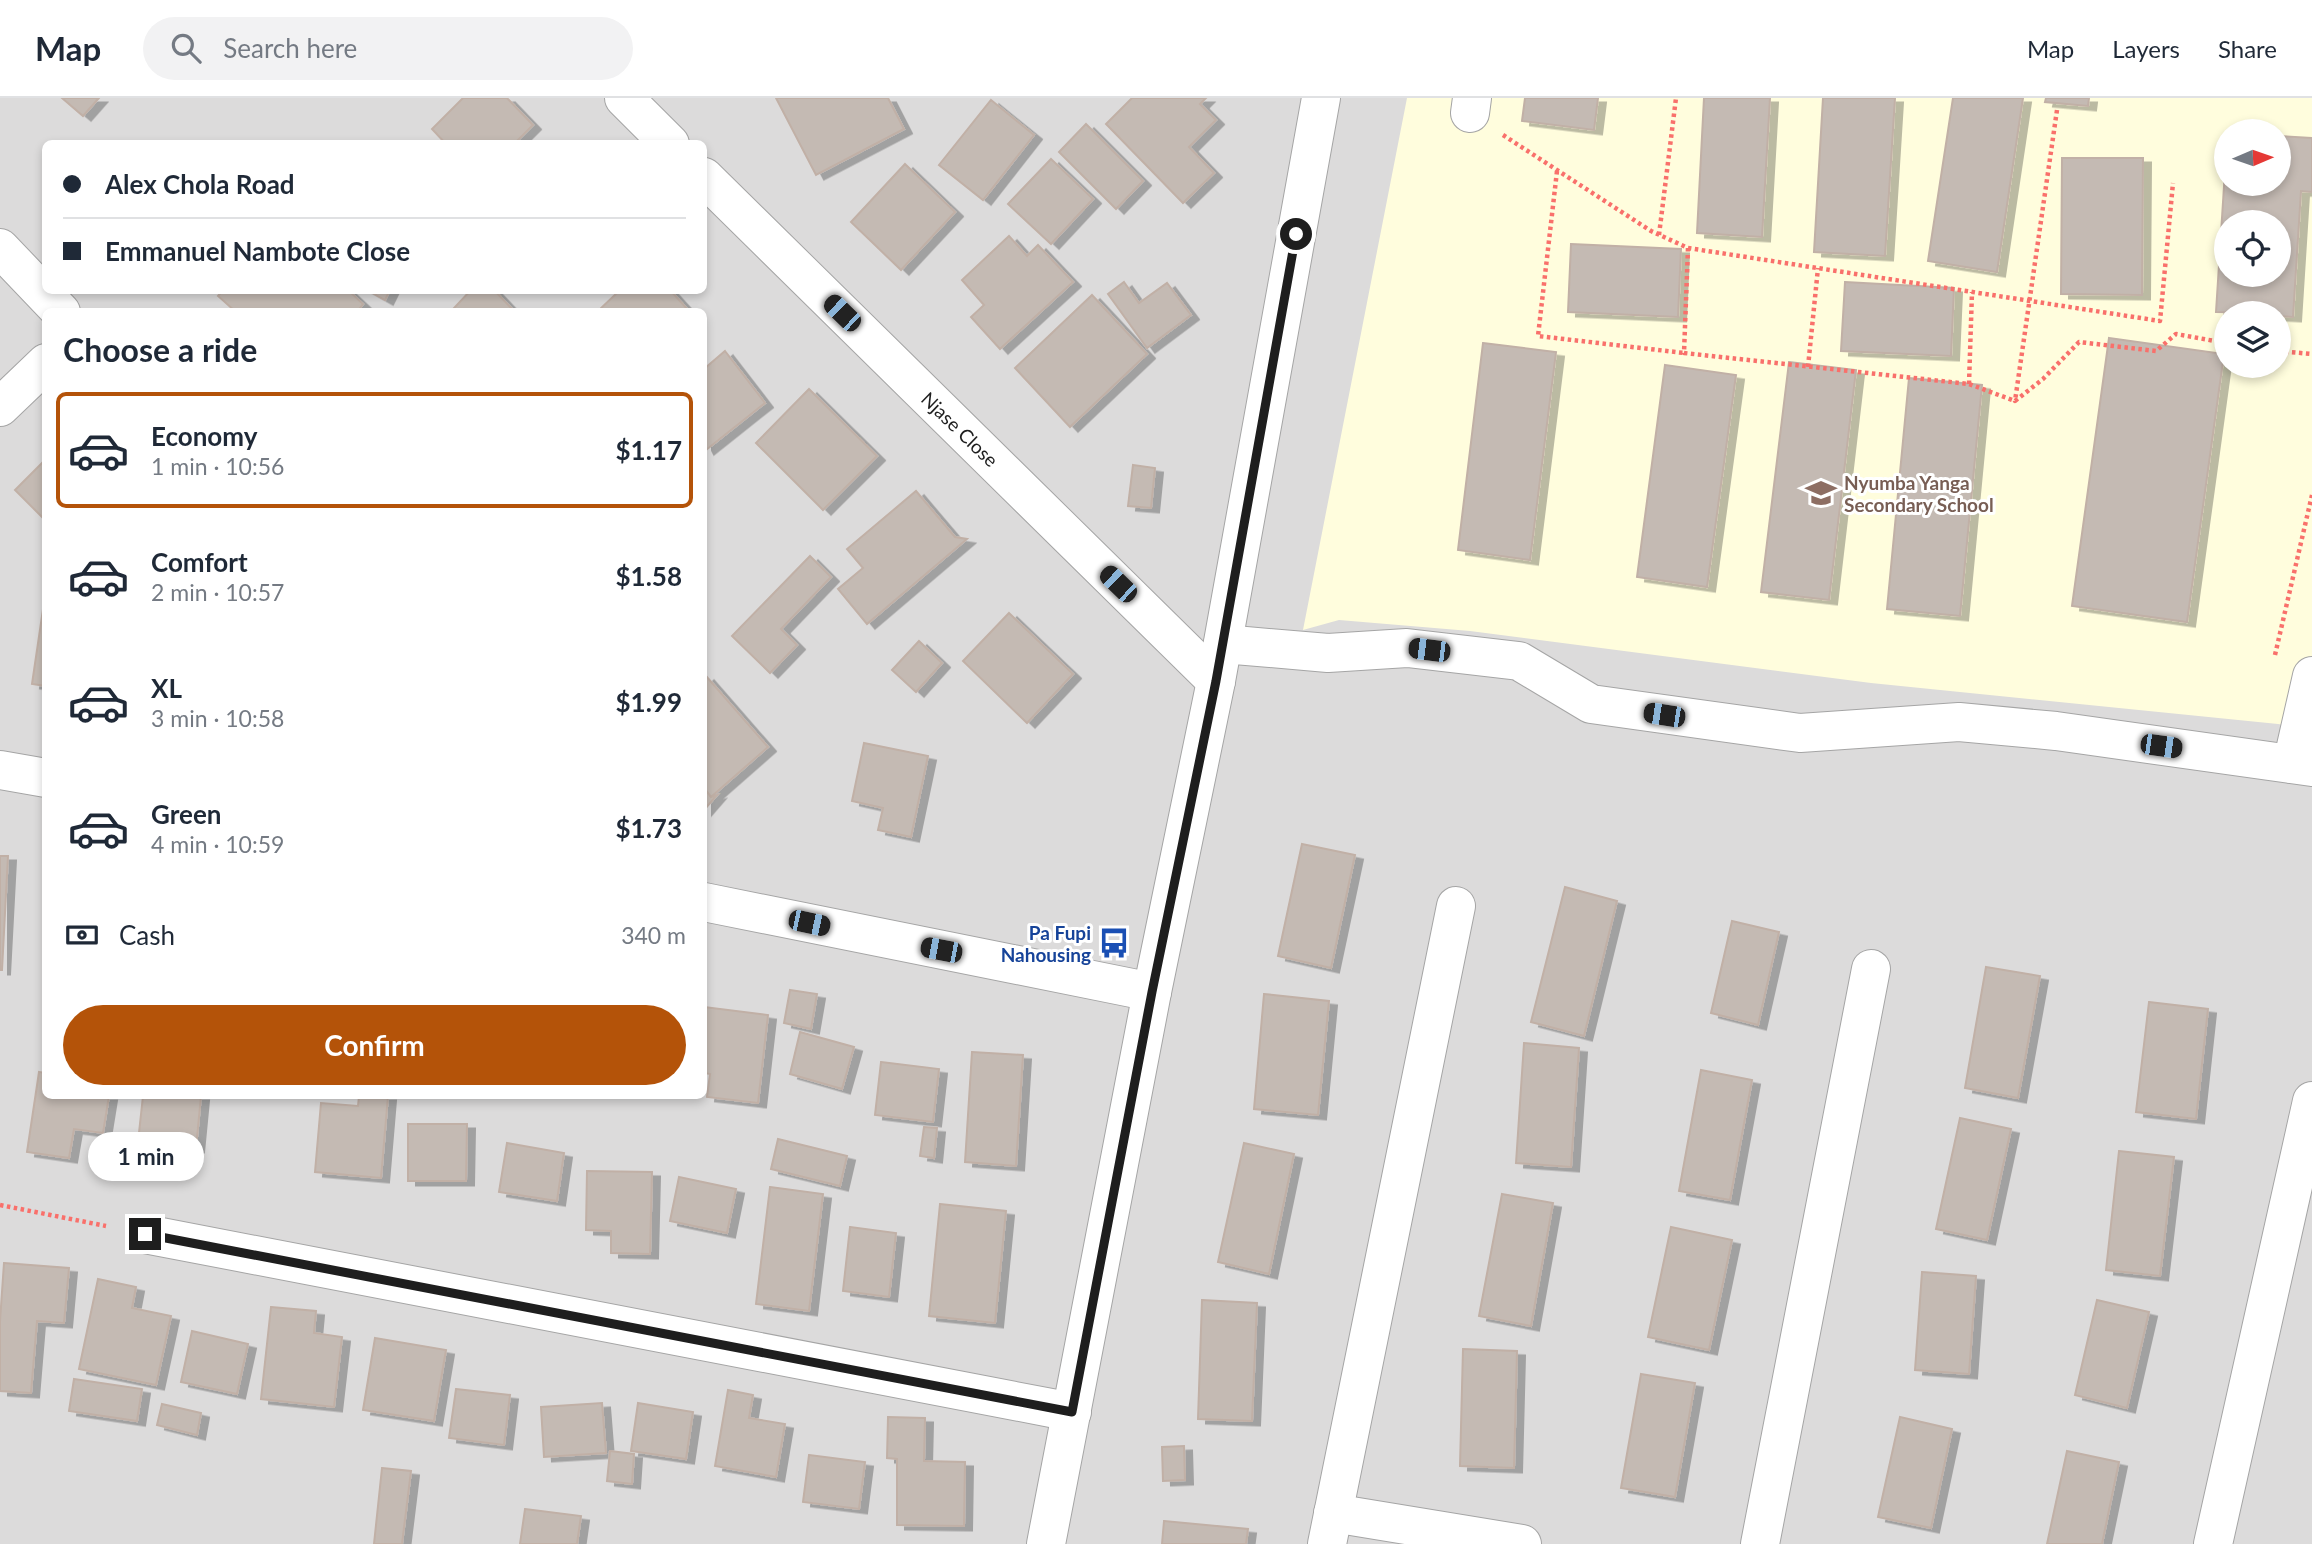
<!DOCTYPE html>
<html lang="en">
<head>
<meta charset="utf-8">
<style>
  :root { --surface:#fff; --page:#f2f2f3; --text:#1f2937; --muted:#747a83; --line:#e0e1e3; --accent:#b45309 }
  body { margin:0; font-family:Lato,sans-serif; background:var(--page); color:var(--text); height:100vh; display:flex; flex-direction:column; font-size:26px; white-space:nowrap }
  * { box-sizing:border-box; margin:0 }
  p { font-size:23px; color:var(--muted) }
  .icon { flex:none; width:38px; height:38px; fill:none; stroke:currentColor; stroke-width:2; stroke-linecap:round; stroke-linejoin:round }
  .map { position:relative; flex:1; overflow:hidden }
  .side { position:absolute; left:42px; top:210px; width:665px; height:791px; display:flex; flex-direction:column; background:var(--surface); border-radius:10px; box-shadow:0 4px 10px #0003 }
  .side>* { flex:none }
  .hud { position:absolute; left:42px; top:42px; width:665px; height:154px; border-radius:10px; box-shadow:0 4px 10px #0003; display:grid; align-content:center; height:154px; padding:0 21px; background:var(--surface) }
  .needle { width:46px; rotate:88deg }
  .buttons { position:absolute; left:2214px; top:21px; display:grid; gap:14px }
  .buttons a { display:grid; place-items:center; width:77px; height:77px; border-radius:50%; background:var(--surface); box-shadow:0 4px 10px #0003; font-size:35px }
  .end { position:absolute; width:32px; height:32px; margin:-16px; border:9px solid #1e1e1e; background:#fff; box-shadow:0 0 0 4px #fff }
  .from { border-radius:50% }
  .bubble { position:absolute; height:49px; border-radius:24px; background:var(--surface); box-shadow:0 4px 10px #0003; font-size:23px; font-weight:700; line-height:49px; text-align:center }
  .car { position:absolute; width:21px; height:42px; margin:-21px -10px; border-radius:9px; box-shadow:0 0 5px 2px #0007; background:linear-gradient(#222 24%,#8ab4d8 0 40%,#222 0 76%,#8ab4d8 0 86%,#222 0) }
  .hud b { display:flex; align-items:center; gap:24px; height:66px; font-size:26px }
  .hud b+b { border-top:2px solid var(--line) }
  .hud i { width:18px; height:18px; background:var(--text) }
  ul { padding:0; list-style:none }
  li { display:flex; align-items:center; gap:21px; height:116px; margin:0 14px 10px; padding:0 7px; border:4px solid transparent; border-radius:10px }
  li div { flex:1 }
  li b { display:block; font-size:26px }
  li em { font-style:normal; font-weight:700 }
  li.active { border-color:var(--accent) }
  li>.icon { width:63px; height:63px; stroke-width:1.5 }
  h2 { padding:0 21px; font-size:32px; line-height:84px }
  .pay { display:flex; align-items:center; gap:18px; height:77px; padding:0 21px; font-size:26px }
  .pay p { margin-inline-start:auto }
  .primary-button { display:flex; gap:14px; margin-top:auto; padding:14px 21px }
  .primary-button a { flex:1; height:80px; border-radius:42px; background:var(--accent); color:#fff; font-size:28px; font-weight:700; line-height:80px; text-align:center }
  header { display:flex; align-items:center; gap:42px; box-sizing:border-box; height:98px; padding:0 35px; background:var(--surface); border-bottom:2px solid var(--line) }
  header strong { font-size:33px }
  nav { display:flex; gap:38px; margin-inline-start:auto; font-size:24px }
  .search { width:490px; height:63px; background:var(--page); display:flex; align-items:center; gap:18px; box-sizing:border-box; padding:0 24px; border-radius:38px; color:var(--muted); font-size:26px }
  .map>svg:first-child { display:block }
  .residential { fill:#dcdbdb; fill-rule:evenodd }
  .education { fill:#fffddd; fill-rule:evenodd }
  .building { fill:#c4bab3; stroke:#c1b0a6; stroke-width:2; fill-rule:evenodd; filter:url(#shadow) }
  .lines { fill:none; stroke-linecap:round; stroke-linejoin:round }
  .minor-casing { stroke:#a5a5a5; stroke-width:40 }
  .path { stroke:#f9706b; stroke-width:4.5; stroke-dasharray:3.5 3.5; stroke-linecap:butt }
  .minor { stroke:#fff; stroke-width:38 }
  .route { stroke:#1e1e1e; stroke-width:9 }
  .labels { text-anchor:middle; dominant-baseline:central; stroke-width:6; stroke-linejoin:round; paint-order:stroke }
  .street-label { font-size:19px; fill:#1e1e1e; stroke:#fff }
  .education-label { font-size:19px; font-weight:bold; fill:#785e54; stroke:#fff; text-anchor:start }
  .transit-label { font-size:19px; font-weight:bold; fill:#164399; stroke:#fff; text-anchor:end }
</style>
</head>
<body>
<header>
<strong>Map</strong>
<div class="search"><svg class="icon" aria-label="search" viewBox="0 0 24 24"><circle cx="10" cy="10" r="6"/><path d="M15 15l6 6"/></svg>Search here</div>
<nav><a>Map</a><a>Layers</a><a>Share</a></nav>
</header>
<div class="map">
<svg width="2312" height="1446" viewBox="0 0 2312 1446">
  <defs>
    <filter id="shadow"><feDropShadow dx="8" dy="4.5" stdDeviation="0" flood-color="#0004"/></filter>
  </defs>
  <rect width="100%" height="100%" fill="#efebe4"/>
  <path class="residential" d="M0,0H2312V1446H0ZM2226,33H2278V86H2226ZM46,46H704V192H46ZM2226,124H2278V177H2226ZM46,214H704V998H46ZM2226,215H2278V268H2226Z"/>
  <path class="education" d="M1407,0H2312V632L2278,626L1871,585L1470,533L1339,522L1303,532ZM2226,33H2278V86H2226ZM2226,124H2278V177H2226ZM2226,215H2278V268H2226Z"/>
  <g class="building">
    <polygon points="62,0 99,0 83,18"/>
    <polygon points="463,0 507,0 533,27 514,46 446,46 432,31"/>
    <polygon points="776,0 888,0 904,31 816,77"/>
    <polygon points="1132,0 1206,0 1200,6 1216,22 1189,49 1214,75 1183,105 1106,26"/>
    <polygon points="1525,0 1598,0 1594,32 1522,23"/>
    <polygon points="1704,0 1770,0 1762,139 1697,135"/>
    <polygon points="1823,0 1895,0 1885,158 1814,154"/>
    <polygon points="1953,0 2023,0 1997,174 1928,163"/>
    <polygon points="2046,0 2089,0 2088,8 2045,4"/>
    <polygon points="991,2 1034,37 983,102 939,67"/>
    <polygon points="1086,26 1143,83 1116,111 1059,54"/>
    <path d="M2278,38L2312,40V94L2301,93L2293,219L2278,218V215L2216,214L2226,57V86H2278ZM2226,124H2278V177H2226Z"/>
    <polygon points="2062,60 2143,60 2142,197 2061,196"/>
    <polygon points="1051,61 1093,101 1051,146 1008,106"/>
    <polygon points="905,66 955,114 901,172 851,124"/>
    <polygon points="1009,138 1027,158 1038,147 1073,184 1000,251 971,219 984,207 962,182"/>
    <polygon points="1571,146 1681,151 1678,219 1568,214"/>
    <polygon points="1124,184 1139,205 1167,185 1191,217 1147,250 1108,196"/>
    <polygon points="1845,184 1954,190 1951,258 1841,253"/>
    <polygon points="223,192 348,192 363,206 357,214 236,214 218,198"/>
    <polygon points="367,192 390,192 385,202"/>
    <polygon points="471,192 494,192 515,214 457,214 454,210"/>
    <polygon points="620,192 670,192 690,214 597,214"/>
    <polygon points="1092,197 1147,256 1070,329 1015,270"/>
    <polygon points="2109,240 2224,256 2187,524 2072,508"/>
    <polygon points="1483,245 1556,254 1530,462 1458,452"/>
    <polygon points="725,253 765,305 706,352 704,348 704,271"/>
    <polygon points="1789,264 1856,272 1829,502 1761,494"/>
    <polygon points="1665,267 1736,277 1707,489 1637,479"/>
    <polygon points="1909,280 1982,287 1960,518 1887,511"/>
    <polygon points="809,291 877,358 823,412 756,345"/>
    <polygon points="46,361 46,423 15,392"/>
    <polygon points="1133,367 1155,370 1151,410 1128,408"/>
    <polygon points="916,393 955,439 967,441 867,526 838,491 863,470 847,451"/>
    <polygon points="810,458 831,479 781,531 797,547 770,575 732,538"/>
    <polygon points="46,491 46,588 32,586"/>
    <polygon points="1009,515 1073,576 1027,625 963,563"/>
    <polygon points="919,543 942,565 916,594 892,572"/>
    <polygon points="706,578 768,649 711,699 704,690 704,580"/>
    <polygon points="864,645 928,658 911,739 878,732 883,710 852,703"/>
    <polygon points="704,690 711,699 717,697 704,712"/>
    <polygon points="1302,746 1355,757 1331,870 1278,858"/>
    <polygon points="0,758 8,758 2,872 0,872"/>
    <polygon points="1565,789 1617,803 1584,938 1531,924"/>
    <polygon points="1732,823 1779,834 1758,927 1711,915"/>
    <polygon points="1986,869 2040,878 2018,1000 1965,990"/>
    <polygon points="790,892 817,896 811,931 784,925"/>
    <polygon points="1264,896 1329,903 1318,1017 1254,1011"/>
    <polygon points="2149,904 2208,911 2196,1021 2136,1014"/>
    <polygon points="704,909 768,917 758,1005 707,999 710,976 704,975"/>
    <polygon points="800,934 854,949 842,991 790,976"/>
    <polygon points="1524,945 1579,950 1571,1069 1516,1065"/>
    <polygon points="972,954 1023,957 1016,1068 965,1064"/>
    <polygon points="881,964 939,971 933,1024 875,1017"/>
    <polygon points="1701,972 1752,982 1730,1102 1679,1093"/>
    <polygon points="39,974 46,975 46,998 109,998 103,1035 74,1031 69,1060 27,1054"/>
    <polygon points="143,998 201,998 196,1050 138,1044"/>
    <polygon points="359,998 388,998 381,1080 315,1074 321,1005 358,1008"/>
    <polygon points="1960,1020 2011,1031 1987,1142 1936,1131"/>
    <polygon points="408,1026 467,1026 466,1083 408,1083"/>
    <polygon points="924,1029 937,1030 934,1060 920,1058"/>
    <polygon points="778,1041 847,1058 840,1088 771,1071"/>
    <polygon points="507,1045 564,1055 557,1103 499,1094"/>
    <polygon points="1244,1045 1294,1056 1269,1176 1218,1164"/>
    <polygon points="2119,1053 2174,1059 2160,1178 2106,1172"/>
    <polygon points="587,1073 652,1074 650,1156 611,1155 611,1133 586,1132"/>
    <polygon points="679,1079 736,1091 727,1135 670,1123"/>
    <polygon points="770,1089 823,1096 809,1213 756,1206"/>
    <polygon points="1502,1096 1553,1105 1531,1228 1479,1218"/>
    <polygon points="940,1106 1006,1113 995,1225 929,1218"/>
    <polygon points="850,1129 896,1135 889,1199 843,1193"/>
    <polygon points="1671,1129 1732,1142 1709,1252 1648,1239"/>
    <polygon points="4,1165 69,1170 64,1225 37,1223 31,1295 0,1293 0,1223"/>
    <polygon points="1922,1174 1976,1178 1969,1276 1915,1272"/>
    <polygon points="98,1181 136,1189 132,1210 171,1218 156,1287 79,1271"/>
    <polygon points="1202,1202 1257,1205 1252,1323 1198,1321"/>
    <polygon points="2097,1202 2149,1214 2127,1310 2075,1297"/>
    <polygon points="271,1209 316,1213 314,1235 342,1239 334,1309 261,1301"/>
    <polygon points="192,1233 248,1246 237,1296 181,1284"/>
    <polygon points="375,1240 446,1252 434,1323 363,1312"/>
    <polygon points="1463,1251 1517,1253 1514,1370 1460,1368"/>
    <polygon points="1641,1276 1695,1285 1675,1399 1621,1390"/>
    <polygon points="74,1281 142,1291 137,1323 69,1313"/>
    <polygon points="456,1291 510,1297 504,1347 449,1340"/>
    <polygon points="728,1292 753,1297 749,1320 785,1326 776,1379 715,1368"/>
    <polygon points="602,1305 606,1355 544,1359 541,1309"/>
    <polygon points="638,1305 693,1314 686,1361 631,1353"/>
    <polygon points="162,1306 201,1315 197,1337 157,1327"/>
    <polygon points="888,1319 925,1320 924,1363 965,1364 964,1428 897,1427 897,1361 887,1360"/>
    <polygon points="1900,1319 1952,1331 1931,1430 1878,1419"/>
    <polygon points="1184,1348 1185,1382 1163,1383 1162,1349"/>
    <polygon points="610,1353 634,1356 632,1386 607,1383"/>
    <polygon points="2067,1353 2119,1364 2102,1446 2047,1446"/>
    <polygon points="809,1357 865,1364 859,1411 803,1404"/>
    <polygon points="382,1370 411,1373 402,1446 374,1446"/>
    <polygon points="525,1411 581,1418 577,1446 520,1446"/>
    <polygon points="1164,1423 1248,1431 1246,1446 1162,1446"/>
  </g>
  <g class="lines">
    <g class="minor-casing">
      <g id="minor">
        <polyline points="624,0 670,46"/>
        <polyline points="1470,15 1472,0"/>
        <polyline points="704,79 1216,583"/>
        <polyline points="0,150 61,214"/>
        <polyline points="0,309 46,265"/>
        <polyline points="1223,546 1328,555 1407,550 1519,563 1591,606 1800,635 1959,624 2056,633 2312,669"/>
        <polyline points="2292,666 2312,578"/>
        <polyline points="0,672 46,680"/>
        <polyline points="704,804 1152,894"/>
        <polyline points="145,1136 1072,1314"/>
        <polyline points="1333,1415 1522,1446"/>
        <polyline points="1046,1446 1152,894 1216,583 1321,0"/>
        <polyline points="1327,1446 1456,808"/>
        <polyline points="1760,1446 1871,871"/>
        <polyline points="2213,1446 2312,1003"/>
      </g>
    </g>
    <g class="path">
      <polyline points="2057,12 2015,303 2043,281 2079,244 2156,253 2176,236 2226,245"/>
      <polyline points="1503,37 1651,133 1688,150 2160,223 2173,85"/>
      <polyline points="1557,73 1538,238 1684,255"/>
      <polyline points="1659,137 1676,0"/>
      <polyline points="1688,150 1684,255 1969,286 2015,303"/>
      <polyline points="2278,253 2312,256"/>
      <polyline points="1808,269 1818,170"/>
      <polyline points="1969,286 1972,194"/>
      <polyline points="2275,557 2312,397"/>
      <polyline points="0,1107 106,1128"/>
    </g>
    <use href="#minor" class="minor"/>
  </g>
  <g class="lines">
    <polyline class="route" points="145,1136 1072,1314 1152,894 1216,583 1296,136"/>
  </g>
  <defs>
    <g id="school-bare" transform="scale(2.415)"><path d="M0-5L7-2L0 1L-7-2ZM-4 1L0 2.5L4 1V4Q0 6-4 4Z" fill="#8d6e63" stroke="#fff" stroke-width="2.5" paint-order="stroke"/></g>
    <g id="bus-bare" transform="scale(2.415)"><path d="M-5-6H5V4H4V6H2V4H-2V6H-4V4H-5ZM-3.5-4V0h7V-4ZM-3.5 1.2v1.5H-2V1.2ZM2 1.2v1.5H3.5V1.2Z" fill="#1a4fb4" stroke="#fff" stroke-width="2.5" paint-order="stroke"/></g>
  </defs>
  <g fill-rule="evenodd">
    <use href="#school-bare" x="1821" y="395"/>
    <use href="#bus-bare" x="1114" y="845"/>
  </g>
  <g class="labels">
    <g class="street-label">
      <text transform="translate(960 331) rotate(44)">Njase Close</text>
    </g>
    <g class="education-label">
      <text x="1844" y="384">Nyumba Yanga<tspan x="1844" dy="22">Secondary School</tspan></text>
    </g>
    <g class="transit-label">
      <text x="1091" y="834">Pa Fupi<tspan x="1091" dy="22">Nahousing</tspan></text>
    </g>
  </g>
</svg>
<div class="buttons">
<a><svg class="needle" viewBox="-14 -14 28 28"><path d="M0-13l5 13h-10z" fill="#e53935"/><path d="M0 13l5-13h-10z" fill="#747a83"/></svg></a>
<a><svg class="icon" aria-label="locate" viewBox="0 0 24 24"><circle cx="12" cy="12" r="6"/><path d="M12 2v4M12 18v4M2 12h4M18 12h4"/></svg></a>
<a><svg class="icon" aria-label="layers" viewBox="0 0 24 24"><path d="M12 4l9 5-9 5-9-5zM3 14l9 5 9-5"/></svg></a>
</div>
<i class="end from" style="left:1296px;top:136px"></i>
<i class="end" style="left:145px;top:1136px"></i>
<div class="bubble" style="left:88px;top:1034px;width:116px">1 min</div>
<i class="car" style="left:842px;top:215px;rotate:314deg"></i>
<i class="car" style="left:1118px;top:486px;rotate:314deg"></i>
<i class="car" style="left:1429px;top:552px;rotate:277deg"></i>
<i class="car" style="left:1664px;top:617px;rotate:279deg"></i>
<i class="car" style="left:2161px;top:648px;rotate:98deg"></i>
<i class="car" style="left:809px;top:825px;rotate:102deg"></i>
<i class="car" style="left:941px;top:852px;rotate:281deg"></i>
<div class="hud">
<b><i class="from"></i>Alex Chola Road</b>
<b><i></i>Emmanuel Nambote Close</b>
</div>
<section class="side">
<h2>Choose a ride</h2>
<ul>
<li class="active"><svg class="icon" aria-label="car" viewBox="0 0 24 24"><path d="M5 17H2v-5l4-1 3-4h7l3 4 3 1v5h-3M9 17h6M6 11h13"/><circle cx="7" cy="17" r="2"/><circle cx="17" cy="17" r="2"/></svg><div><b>Economy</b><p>1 min · 10:56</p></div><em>$1.17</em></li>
<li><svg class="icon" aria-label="car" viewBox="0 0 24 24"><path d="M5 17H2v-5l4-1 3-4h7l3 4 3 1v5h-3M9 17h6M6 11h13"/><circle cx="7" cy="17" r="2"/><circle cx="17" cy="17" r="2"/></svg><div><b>Comfort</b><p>2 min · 10:57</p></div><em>$1.58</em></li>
<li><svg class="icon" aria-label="car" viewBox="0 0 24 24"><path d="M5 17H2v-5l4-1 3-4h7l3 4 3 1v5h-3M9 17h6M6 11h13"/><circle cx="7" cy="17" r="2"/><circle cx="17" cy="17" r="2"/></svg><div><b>XL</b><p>3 min · 10:58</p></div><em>$1.99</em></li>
<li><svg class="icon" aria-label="car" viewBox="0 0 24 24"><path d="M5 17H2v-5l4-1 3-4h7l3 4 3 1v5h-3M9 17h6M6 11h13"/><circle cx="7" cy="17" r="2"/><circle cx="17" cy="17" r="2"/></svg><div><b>Green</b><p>4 min · 10:59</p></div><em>$1.73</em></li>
</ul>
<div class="pay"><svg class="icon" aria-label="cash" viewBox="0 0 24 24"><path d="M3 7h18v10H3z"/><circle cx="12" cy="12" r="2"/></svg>Cash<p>340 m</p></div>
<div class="primary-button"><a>Confirm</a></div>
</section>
</div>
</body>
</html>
